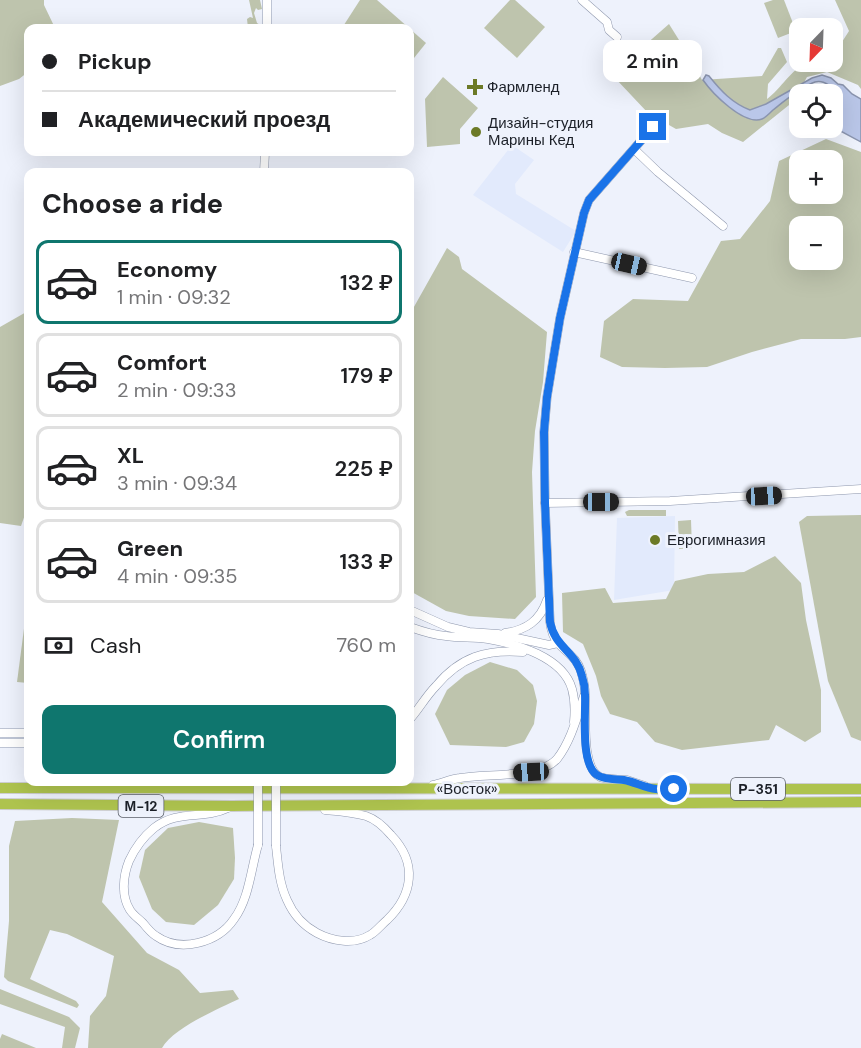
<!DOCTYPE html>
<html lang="en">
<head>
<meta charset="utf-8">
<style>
  :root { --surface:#fff; --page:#f6f6f6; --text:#202124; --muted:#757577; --line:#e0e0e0; --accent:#0f766e }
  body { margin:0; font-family:"DM Sans",sans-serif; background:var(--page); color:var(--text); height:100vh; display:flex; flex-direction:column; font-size:22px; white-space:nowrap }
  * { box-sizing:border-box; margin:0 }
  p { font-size:20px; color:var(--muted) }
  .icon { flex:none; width:33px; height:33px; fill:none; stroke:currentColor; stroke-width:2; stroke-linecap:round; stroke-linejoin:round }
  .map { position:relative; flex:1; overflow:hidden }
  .panel { position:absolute; left:24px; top:168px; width:390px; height:618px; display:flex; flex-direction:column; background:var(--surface); border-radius:12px; box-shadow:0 6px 24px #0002 }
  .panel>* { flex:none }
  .top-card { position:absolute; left:24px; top:24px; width:390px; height:132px; border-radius:12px; box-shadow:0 6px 24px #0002; display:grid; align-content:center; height:132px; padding:0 18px; background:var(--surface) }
  .needle { width:39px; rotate:203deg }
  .controls { position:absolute; left:789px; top:18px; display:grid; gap:12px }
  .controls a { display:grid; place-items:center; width:54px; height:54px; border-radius:12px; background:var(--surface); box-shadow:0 6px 24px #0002; font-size:30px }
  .end { position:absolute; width:27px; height:27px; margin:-14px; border:8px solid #1a73e8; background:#fff; box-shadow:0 0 0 3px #fff }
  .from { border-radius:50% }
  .bubble { position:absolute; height:42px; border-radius:12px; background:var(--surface); box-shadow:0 6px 24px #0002; font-size:20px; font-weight:600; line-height:42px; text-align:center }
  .car { position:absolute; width:18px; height:36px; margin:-18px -9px; border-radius:8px; box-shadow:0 0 4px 2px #0007; background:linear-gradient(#222 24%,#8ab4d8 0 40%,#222 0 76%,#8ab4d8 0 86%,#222 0) }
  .top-card b { display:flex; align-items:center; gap:21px; height:57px; font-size:22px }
  .top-card b+b { border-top:2px solid var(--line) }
  .top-card i { width:15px; height:15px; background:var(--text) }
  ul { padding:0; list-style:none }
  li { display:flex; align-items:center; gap:18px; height:84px; margin:0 12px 9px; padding:0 6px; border:3px solid var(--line); border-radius:12px }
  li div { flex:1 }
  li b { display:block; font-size:22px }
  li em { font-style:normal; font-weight:600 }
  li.current { border-color:var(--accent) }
  li>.icon { width:54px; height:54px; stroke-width:1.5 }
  h2 { padding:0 18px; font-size:27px; line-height:72px }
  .pay { display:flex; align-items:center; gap:15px; height:66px; padding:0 18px; font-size:22px }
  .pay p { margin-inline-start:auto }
  .cta { display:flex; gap:12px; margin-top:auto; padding:12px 18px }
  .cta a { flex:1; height:69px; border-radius:12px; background:var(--accent); color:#fff; font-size:24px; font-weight:600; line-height:69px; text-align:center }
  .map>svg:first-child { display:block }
  .built { fill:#e2eafc }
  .green { fill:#bec4ad; fill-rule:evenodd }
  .water { fill:#bac7e9; stroke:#8b95af; stroke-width:1.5 }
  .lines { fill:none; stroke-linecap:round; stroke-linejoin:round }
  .minor-casing { stroke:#8e97ad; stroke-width:9 }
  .highway-casing { stroke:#cdced0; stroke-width:12 }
  .minor { stroke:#fff; stroke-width:8 }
  .highway { stroke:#aec34e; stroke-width:10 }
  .minor-bridge-casing { stroke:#8e97ad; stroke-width:9; stroke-linecap:butt }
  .minor-bridge { stroke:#fff; stroke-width:8 }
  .route { stroke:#1a73e8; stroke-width:8 }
  .poi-dot { fill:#6c7a27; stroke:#eef2fc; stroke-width:2 }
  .labels { text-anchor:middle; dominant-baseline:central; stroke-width:6; stroke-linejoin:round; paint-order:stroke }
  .shield { fill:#eef2fc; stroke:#5b5f68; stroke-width:1.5 }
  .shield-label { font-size:14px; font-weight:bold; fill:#1c2028 }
  .poi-label { font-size:15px; fill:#1c2028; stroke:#eef2fc; text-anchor:start }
  .street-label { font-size:15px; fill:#1c2028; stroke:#eef2fc }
</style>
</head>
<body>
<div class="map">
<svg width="861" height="1048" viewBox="0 0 861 1048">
  <rect width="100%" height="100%" fill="#eef2fc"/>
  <g class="built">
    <polygon points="512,145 534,160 515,184 516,194 576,231 563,252 473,195"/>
    <polygon points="675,516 674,590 614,600 617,518"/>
  </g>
  <g class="green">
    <polygon points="0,0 44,0 44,5 55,28 28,28 28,72 19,79 0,86"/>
    <polygon points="249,0 260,0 262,9 258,10 256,8 254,13 257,23 260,25 261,28 248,28 247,19 250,17 253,18"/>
    <polygon points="360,0 377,0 409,28 342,28"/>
    <polygon points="510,0 515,0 545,27 517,58 484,28"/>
    <polygon points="773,0 784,0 796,31 778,38 764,3"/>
    <path d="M835,0H861V89L858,85L827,72L807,77L794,101L743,142L722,133L708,124L676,129L648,113L615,78L636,53L669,24L689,56L702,80L762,76L778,48H781L787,62L768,84L767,99C781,89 791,69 807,63C814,60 825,62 832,62L833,56L849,31Z"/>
    <polygon points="410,29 426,43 410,63"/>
    <polygon points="443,77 478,108 460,129 460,144 427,147 425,99"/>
    <path d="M826,139L861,152V337L845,339H801L752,352L707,367L665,368L622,367L600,357L604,321L633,299L688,301L721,241L740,239L770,201L779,161ZM800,160H832V194H800ZM800,226H832V260H800Z"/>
    <polygon points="447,248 459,257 462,269 547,332 543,382 535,431 532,472 536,597 515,619 469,616 446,611 410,591 410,314"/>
    <polygon points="28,311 28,506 21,526 0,523 0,327"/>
    <polygon points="629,510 666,510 666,516 627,516 625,512"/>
    <polygon points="861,515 861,741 851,737 828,681 799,522 807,516"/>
    <polygon points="691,520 692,548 679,549 678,521"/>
    <polygon points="775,556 801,583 806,620 821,690 821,732 805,742 776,725 769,740 682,750 655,742 637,722 610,714 601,696 596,676 583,644 563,632 562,593 605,588 613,603 666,599 675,581 708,574 744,572"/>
    <polygon points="25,621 28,621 28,683 17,682"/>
    <polygon points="490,662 517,670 533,685 537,701 534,724 524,742 506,747 450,745 435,714 447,690 465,675"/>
    <path d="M72,818L119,820L102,902L147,953L179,970L200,993L233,990L239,999C218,1009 173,1028 162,1048H88L90,1016L106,996L114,956L67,934L50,930L30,979L76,1001L79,1005L77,1008L8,981L4,977L9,921V846L15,821Z"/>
    <polygon points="199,822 233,828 235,858 234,879 218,905 194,925 166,922 152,909 139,877 145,850 168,828"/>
    <polygon points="0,989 69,1017 80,1028 75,1048 62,1048 65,1027 0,1004"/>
    <polygon points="2,1034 36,1048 0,1048 0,1039"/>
  </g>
  <path class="water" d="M706,75L709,76C721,91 732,103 750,110L766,104L812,78L822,75L831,78L838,84L843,85L852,94L861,99V142L833,127L832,87C827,84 822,80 815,82C802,86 783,102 773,110C770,113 765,118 762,119C744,126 712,93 703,80Z"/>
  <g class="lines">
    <g class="minor-casing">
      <g id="minor">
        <polyline points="582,0 607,22 609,30 617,37"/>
        <polyline points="267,28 267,0"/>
        <polyline points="634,149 658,172 723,226"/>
        <polyline points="264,172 265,152"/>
        <polyline points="574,252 692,278"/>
        <polyline points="545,503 670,501 861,489"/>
        <polyline points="410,610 448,627 469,632 498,634 549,645 558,643"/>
        <path d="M410,627C421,631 433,635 446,636C460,638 474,637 488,639C517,644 563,657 572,689C575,700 575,711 574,722"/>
        <path d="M505,633C526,630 540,621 547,600"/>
        <path d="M410,719C419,709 426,696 436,686C460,657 486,649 523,652"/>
        <polyline points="0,733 28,733"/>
        <polyline points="0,743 28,743"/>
        <path d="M433,785C442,783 451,779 460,778C486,773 539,779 557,759C571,741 577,717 584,696"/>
        <path d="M645,786C639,784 633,782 627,780C618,779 608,780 600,777C580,767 587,713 585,694C585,686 583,678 581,671C576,657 568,654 558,643C553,637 551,630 550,622L545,503L544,432L547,397L560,318L584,213L589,200L653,127"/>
        <path d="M228,808C203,820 178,809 154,828C143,837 135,848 129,861C123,876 121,896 130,910C133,915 139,919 143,923C147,928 151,933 156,936C180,953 218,943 234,919C249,899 251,869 258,845"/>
        <path d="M276,846C278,864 279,883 287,900C293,914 304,926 317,933C332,941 354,945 370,935C376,932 381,925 387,920C413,895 418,863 391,835C385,828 375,819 366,816C353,812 338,811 325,810"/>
      </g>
    </g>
    <g class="highway-casing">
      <g id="highway">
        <polyline points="0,788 861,789"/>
        <polyline points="0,804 232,806 861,802"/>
      </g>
    </g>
    <use href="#minor" class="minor"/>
    <use href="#highway" class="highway"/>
    <g class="minor-bridge-casing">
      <g id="minor-bridge">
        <polyline points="258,845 258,782"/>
        <polyline points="276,846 276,782"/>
      </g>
    </g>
    <use href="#minor-bridge" class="minor-bridge"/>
  </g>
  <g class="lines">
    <path class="route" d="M653,127L589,200L584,213L560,318L547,397L544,432L545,503L550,622C555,648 576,651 582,676C584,682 585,689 585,695C586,713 580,764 597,775C605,780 616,779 624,780C635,782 645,788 656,789C662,790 668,789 674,789"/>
  </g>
  <g class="poi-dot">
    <path d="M472 78h6v6h6v6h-6v6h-6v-6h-6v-6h6z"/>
    <circle cx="476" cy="132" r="6"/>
    <circle cx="655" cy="540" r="6"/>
  </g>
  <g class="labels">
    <g class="shield">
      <rect x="731" y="778" width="54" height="22" rx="4.5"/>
      <rect x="118.5" y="795" width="45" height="22" rx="4.5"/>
    </g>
    <g class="shield-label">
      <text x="758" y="789">Р-351</text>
      <text x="141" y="806">М-12</text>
    </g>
    <g class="poi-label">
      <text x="487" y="87">Фармленд</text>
      <text x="488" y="123">Дизайн-студия<tspan x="488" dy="17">Марины Кед</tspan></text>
      <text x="667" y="540">Еврогимназия</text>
    </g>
    <g class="street-label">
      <text x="467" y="789">«Восток»</text>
    </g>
  </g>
</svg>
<div class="controls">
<a><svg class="needle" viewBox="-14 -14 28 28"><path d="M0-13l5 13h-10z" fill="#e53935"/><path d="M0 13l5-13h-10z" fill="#757577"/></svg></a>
<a><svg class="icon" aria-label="locate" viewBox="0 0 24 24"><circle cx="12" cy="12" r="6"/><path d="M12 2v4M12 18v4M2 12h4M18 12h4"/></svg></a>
<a>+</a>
<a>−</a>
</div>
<i class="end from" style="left:674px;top:789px"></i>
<i class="end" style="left:653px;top:127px"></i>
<div class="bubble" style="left:603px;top:40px;width:99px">2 min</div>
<i class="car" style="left:629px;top:264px;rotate:103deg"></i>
<i class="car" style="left:764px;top:496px;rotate:87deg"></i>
<i class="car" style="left:601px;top:502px;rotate:90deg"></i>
<i class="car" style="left:531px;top:772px;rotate:267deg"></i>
<div class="top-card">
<b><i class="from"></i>Pickup</b>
<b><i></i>Академический проезд</b>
</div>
<section class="panel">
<h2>Choose a ride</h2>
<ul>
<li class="current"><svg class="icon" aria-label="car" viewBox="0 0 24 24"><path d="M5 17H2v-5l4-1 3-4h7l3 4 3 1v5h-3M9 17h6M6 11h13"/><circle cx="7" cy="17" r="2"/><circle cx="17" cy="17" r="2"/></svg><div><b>Economy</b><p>1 min · 09:32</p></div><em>132 ₽</em></li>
<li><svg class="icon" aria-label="car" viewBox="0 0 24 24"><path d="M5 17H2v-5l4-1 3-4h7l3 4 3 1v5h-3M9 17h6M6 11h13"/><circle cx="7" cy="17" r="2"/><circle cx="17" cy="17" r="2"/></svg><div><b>Comfort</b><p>2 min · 09:33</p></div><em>179 ₽</em></li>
<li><svg class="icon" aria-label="car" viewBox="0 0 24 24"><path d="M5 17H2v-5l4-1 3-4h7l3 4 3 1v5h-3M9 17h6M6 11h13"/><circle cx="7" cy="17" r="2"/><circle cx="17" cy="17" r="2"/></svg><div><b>XL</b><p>3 min · 09:34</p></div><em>225 ₽</em></li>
<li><svg class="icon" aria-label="car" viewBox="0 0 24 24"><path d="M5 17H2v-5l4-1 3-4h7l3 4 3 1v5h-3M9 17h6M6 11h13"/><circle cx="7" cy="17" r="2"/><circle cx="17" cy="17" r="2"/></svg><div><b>Green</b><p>4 min · 09:35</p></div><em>133 ₽</em></li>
</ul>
<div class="pay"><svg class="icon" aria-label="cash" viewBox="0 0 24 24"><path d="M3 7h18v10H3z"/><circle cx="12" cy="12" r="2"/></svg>Cash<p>760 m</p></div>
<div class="cta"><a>Confirm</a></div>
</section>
</div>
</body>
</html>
